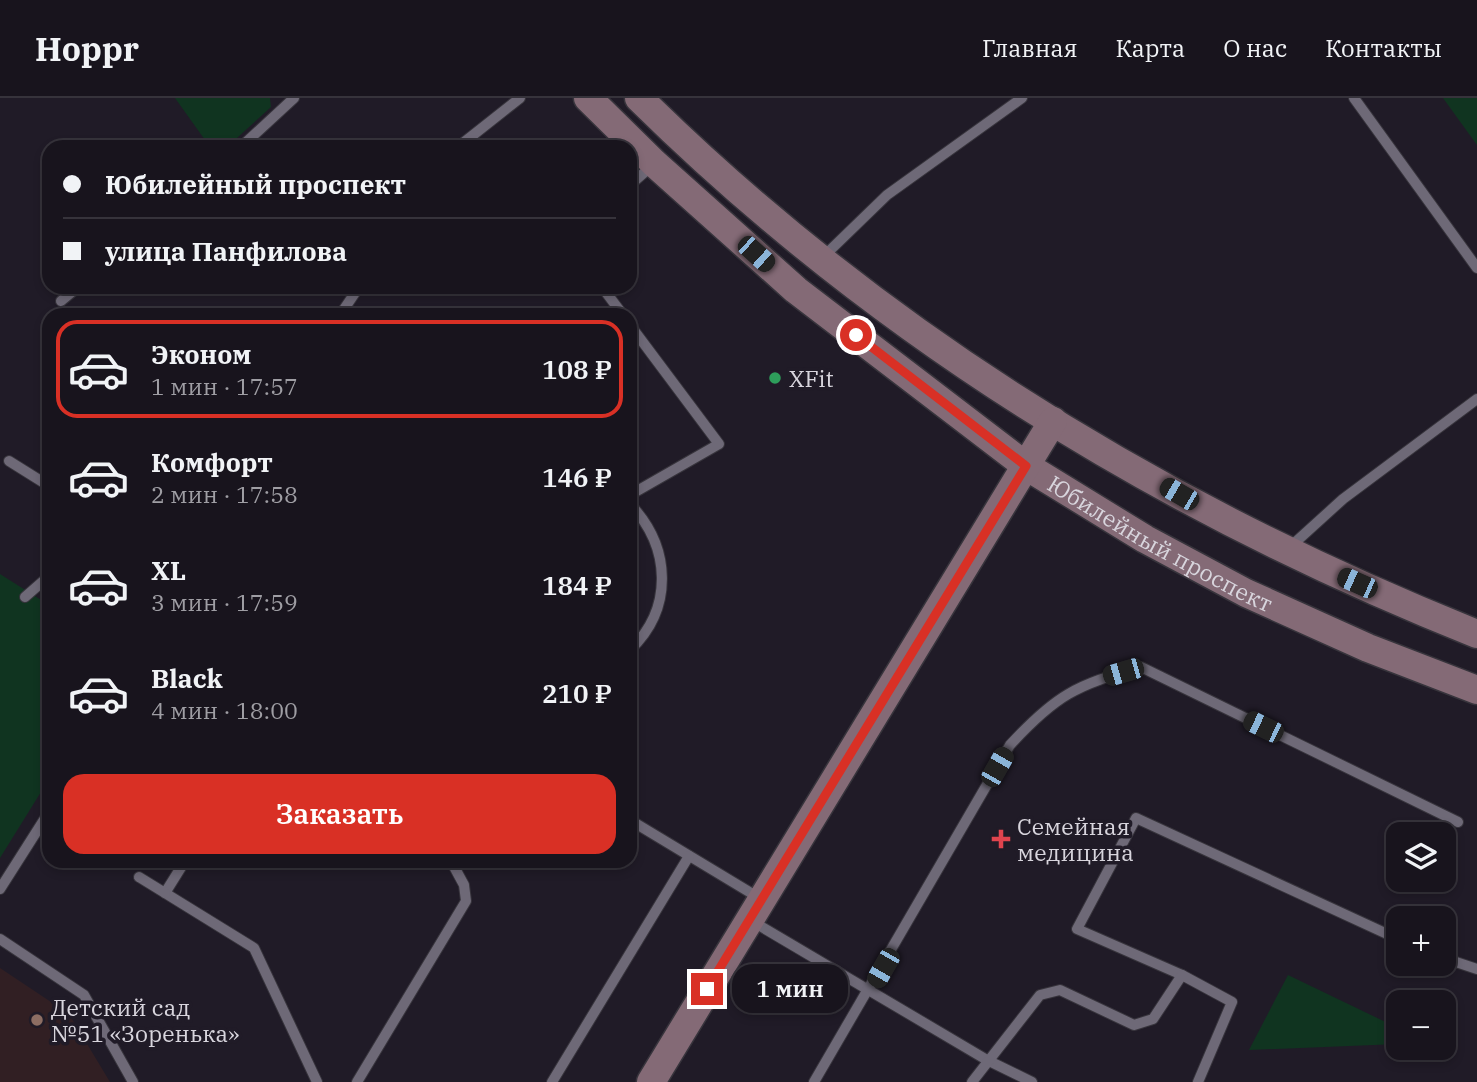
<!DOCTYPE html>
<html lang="ru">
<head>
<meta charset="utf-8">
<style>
  :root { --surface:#18141d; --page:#211d26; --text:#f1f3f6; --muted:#9f9ea4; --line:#36333b; --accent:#d93025 }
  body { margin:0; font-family:"IBM Plex Serif",serif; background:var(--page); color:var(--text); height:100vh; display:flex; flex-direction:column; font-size:26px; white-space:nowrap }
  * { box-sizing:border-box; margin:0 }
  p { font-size:23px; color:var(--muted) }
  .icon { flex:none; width:38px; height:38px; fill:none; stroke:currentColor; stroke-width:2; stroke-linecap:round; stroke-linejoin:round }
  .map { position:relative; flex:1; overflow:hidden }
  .panel { position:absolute; left:42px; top:210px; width:595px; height:560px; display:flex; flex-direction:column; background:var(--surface); border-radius:21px; box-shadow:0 4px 10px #0003,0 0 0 2px var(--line) }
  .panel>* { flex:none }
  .hud { position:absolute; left:42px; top:42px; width:595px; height:154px; border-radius:21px; box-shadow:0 4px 10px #0003,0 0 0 2px var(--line); display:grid; align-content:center; height:154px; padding:0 21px; background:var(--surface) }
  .controls { position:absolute; left:1386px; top:724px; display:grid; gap:14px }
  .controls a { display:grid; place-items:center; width:70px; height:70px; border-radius:14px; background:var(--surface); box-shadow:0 4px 10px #0003,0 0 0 2px var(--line); font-size:35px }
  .end { position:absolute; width:32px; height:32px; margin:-16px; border:9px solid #d93025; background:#fff; box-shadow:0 0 0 4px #fff }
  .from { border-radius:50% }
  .bubble { position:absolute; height:49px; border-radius:21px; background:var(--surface); box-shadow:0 4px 10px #0003,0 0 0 2px var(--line); font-size:23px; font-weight:600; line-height:49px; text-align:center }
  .car { position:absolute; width:21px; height:42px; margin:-21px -10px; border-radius:9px; box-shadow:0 0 5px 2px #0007; background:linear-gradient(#222 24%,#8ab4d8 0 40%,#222 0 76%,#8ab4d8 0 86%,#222 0) }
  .hud b { display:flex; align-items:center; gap:24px; height:66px; font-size:26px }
  .hud b+b { border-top:2px solid var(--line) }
  .hud i { width:18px; height:18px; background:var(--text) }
  ul { padding:12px 0 0; list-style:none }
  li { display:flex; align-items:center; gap:21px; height:98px; margin:0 14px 10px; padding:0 7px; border:4px solid transparent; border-radius:21px }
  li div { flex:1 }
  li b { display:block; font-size:26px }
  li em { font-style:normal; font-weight:600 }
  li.selected { border-color:var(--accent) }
  li>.icon { width:63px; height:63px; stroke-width:1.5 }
  .cta { display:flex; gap:14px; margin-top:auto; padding:14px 21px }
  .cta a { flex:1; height:80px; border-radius:21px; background:var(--accent); color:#fff; font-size:28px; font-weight:600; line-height:80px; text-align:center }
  header { display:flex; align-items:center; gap:42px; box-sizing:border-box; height:98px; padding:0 35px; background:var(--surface); border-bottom:2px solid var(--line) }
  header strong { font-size:33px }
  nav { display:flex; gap:38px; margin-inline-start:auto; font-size:24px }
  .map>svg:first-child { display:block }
  .education { fill:#311f23 }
  .green { fill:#103420 }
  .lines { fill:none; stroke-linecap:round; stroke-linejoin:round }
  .lane-casing { stroke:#37343c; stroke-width:12 }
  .secondary-casing { stroke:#37343c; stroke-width:31 }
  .lane { stroke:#6e6977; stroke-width:10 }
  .secondary { stroke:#846a76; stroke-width:28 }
  .route { stroke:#d93025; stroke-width:9 }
  .leisure-dot { fill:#2e9e5b; stroke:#201b27; stroke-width:2.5 }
  .health-dot { fill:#e0444e; stroke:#201b27; stroke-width:2.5 }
  .education-dot { fill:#8d6e63; stroke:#201b27; stroke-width:2.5 }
  .labels { text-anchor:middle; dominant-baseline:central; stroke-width:7; stroke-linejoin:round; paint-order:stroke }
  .poi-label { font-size:23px; fill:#d8d5dd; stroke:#201b27; text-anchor:start }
  .street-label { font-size:23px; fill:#d8d5dd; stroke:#201b27 }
</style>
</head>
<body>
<header>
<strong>Hoppr</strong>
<nav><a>Главная</a><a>Карта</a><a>О нас</a><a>Контакты</a></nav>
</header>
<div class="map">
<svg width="1477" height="984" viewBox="0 0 1477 984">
  <rect width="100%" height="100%" fill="#201b27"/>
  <polygon class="education" points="0,870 69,916 110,984 0,984"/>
  <g class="green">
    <polygon points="175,0 270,0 271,9 227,49 210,49"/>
    <polygon points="1443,0 1477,0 1477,47"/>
    <polygon points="0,476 49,507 49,681 0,760"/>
    <polygon points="1288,877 1398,930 1398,946 1249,952"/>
  </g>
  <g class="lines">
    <g class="lane-casing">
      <g id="lane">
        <polyline points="1354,0 1477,170"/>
        <polyline points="241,49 294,0"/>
        <polyline points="458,49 520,0"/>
        <polyline points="630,87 654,66"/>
        <polyline points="823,159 887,97 1022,0"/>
        <polyline points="602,189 623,217"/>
        <polyline points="61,203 78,189"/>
        <polyline points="340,217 359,189"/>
        <polyline points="630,227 719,346 630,397"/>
        <polyline points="9,363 49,388"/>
        <path d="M630,406C671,449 674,510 630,552"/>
        <polyline points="1289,450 1343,401 1477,301"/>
        <polyline points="25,499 49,478"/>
        <polyline points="630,722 761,801"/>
        <polyline points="185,763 165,795 254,850 317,984"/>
        <polyline points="139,779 165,795"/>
        <polyline points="0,791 49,714"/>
        <polyline points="750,822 987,962 1032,984"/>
        <polyline points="0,841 84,897 133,984"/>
        <polyline points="1444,860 1477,871"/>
        <polyline points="1182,877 1077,831 1136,720 1398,841"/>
        <polyline points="357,984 466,803 464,787 451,763"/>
        <polyline points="552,984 689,758"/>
        <path d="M814,984L1010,647C1056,597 1076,587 1141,569L1458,724"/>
        <polyline points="972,984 1040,897 1060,892 1134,927 1153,921 1182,877 1232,904 1198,984"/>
      </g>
    </g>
    <g class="secondary-casing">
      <g id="secondary">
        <path id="s1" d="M588,0L654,65L796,192L1026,368L1145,441L1246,495L1368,550L1477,592"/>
        <path d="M639,0C879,237 1164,411 1477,536"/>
        <polyline points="651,984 1053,323"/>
      </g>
    </g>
    <use href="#lane" class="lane"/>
    <use href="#secondary" class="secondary"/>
  </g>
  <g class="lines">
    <polyline class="route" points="707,891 1026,368 856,237"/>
  </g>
  <circle class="leisure-dot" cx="775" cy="280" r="7"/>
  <path class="health-dot" d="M997.5 730.5h7v7h7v7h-7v7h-7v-7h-7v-7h7z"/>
  <circle class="education-dot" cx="37" cy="922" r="7"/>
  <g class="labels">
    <g class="poi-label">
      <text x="789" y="280">XFit</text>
      <text x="1017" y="728">Семейная<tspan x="1017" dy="26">медицина</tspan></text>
      <text x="51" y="909">Детский сад<tspan x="51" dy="26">№51 «Зоренька»</tspan></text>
    </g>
    <g class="street-label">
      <text stroke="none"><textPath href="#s1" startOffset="728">Юбилейный проспект</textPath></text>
    </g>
  </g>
</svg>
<div class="controls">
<a><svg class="icon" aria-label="layers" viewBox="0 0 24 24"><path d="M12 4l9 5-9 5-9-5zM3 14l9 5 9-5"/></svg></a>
<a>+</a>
<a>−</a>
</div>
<i class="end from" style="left:856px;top:237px"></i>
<i class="end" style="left:707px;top:891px"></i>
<div class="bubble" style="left:732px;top:866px;width:116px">1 мин</div>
<i class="car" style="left:756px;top:156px;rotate:132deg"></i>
<i class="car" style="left:1179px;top:396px;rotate:300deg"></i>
<i class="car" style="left:1357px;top:485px;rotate:294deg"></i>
<i class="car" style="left:1123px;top:574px;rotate:254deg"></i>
<i class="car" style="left:1263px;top:629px;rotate:296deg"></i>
<i class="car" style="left:997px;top:669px;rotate:30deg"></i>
<i class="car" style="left:883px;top:870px;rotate:210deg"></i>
<div class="hud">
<b><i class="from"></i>Юбилейный проспект</b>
<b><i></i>улица Панфилова</b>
</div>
<section class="panel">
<ul>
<li class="selected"><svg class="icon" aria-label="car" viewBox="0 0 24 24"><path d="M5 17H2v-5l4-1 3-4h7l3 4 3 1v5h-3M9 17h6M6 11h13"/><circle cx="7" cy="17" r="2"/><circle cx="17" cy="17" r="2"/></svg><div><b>Эконом</b><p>1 мин · 17:57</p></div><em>108 ₽</em></li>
<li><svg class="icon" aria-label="car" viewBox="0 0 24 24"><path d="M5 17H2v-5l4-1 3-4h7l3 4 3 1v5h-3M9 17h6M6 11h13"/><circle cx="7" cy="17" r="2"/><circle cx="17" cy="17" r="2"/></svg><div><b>Комфорт</b><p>2 мин · 17:58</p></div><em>146 ₽</em></li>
<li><svg class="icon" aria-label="car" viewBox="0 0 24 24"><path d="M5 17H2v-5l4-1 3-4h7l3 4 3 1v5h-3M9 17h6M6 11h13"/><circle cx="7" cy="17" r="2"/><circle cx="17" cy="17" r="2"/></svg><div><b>XL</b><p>3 мин · 17:59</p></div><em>184 ₽</em></li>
<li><svg class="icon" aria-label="car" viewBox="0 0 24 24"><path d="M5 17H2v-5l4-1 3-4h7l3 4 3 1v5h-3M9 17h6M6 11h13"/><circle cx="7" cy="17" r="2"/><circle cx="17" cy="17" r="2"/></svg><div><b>Black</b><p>4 мин · 18:00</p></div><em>210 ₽</em></li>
</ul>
<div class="cta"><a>Заказать</a></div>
</section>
</div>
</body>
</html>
